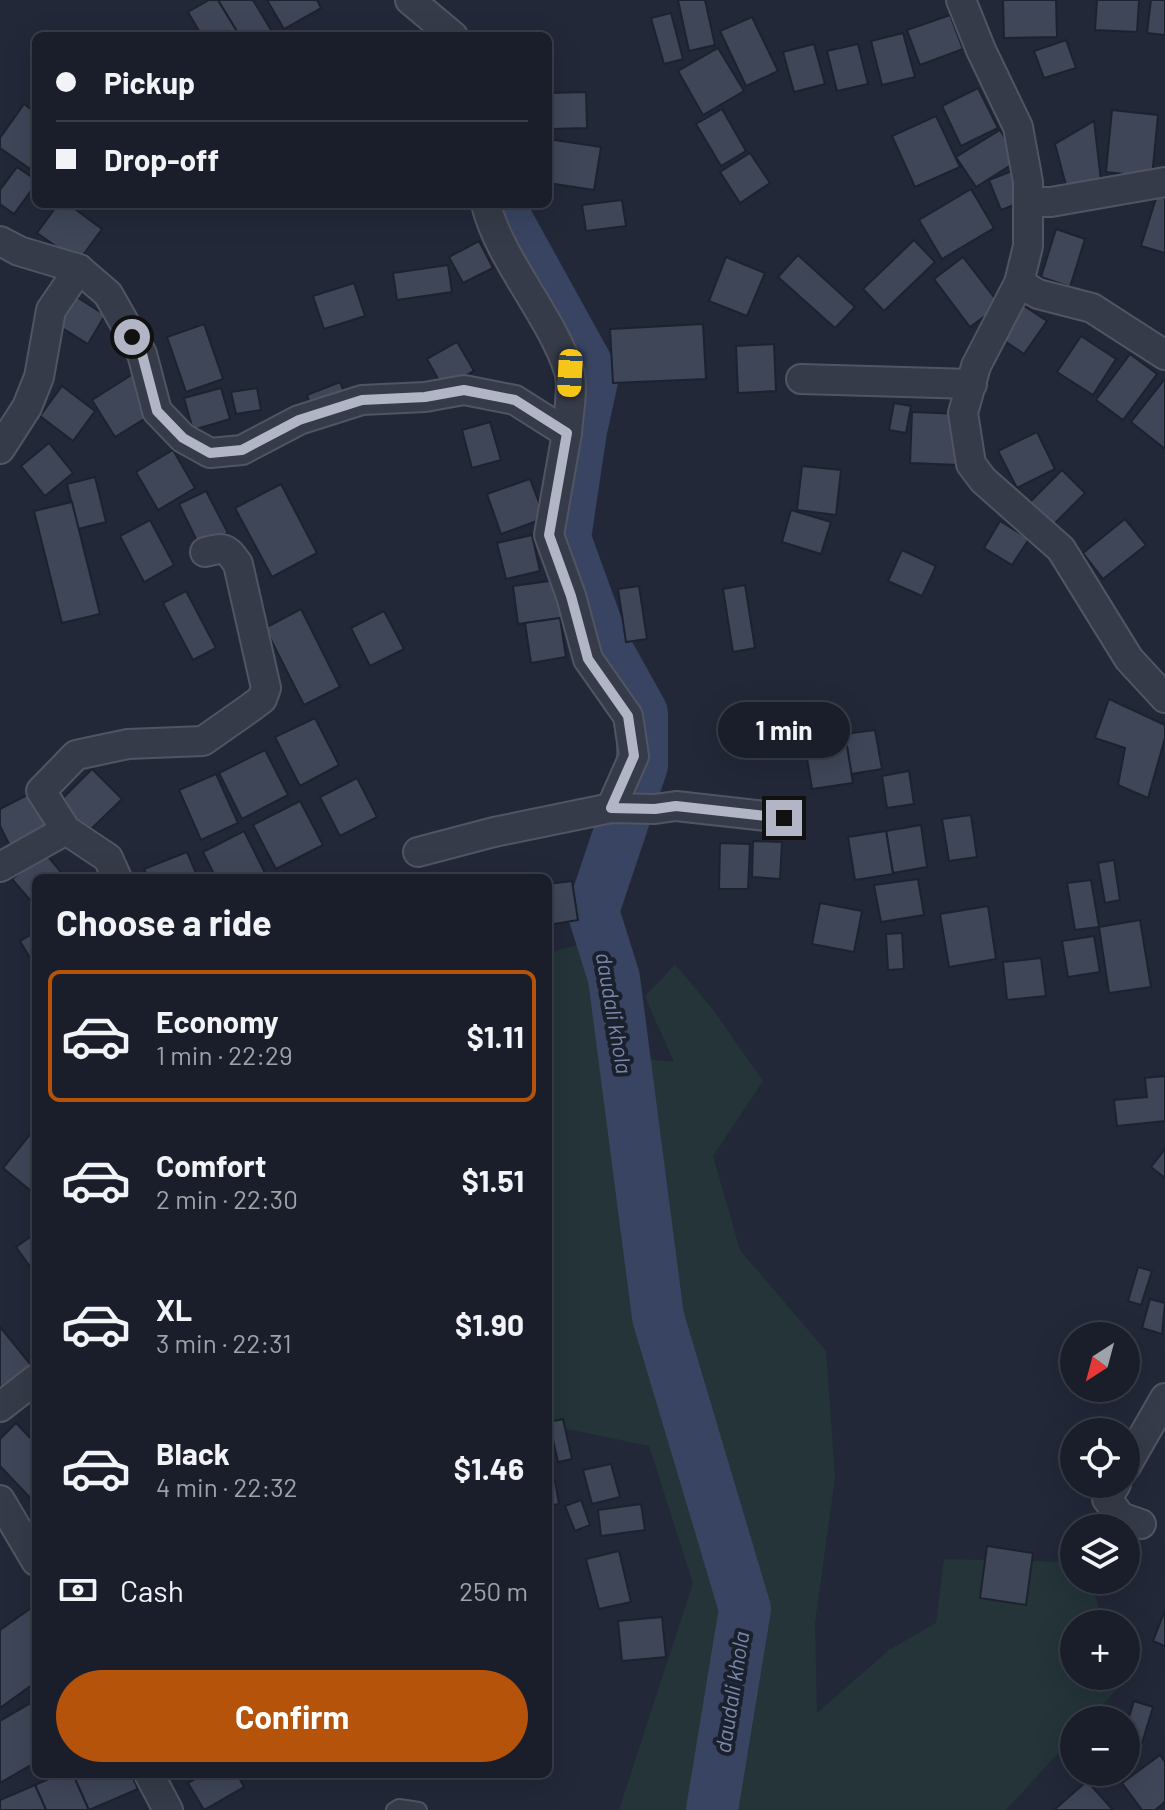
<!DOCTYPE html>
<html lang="en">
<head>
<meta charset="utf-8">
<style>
  :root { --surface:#1a1e2a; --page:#272b36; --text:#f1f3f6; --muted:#9fa2a8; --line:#383c47; --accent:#b45309 }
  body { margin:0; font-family:Barlow,sans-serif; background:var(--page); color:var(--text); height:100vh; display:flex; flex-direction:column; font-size:30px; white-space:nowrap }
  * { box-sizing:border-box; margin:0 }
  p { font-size:26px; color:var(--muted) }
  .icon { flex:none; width:44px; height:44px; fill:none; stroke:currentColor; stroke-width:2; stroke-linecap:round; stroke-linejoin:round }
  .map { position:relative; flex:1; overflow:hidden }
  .panel { position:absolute; left:32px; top:874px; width:520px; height:904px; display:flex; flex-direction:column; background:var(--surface); border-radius:12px; box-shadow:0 8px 32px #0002,0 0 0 2px var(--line) }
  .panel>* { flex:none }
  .banner { position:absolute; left:32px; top:32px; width:520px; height:176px; border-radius:12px; box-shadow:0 8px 32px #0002,0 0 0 2px var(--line); display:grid; align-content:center; height:176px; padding:0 24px; background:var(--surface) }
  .needle { width:52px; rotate:216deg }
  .buttons { position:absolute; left:1060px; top:1322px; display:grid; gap:16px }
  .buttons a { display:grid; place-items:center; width:80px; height:80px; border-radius:50%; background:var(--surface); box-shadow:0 8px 32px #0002,0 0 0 2px var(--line); font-size:40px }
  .end { position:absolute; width:36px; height:36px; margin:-18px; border:10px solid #b1b5c5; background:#111; box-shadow:0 0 0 4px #111 }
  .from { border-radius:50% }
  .bubble { position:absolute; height:56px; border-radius:28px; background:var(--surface); box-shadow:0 8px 32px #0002,0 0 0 2px var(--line); font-size:26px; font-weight:700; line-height:56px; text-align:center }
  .car { position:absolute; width:24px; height:48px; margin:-24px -12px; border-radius:10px; box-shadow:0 0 6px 2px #0007; background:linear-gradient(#f5c518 24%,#345 0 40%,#f5c518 0 76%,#345 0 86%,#f5c518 0) }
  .banner b { display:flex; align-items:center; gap:28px; height:76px; font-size:30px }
  .banner b+b { border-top:2px solid var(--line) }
  .banner i { width:20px; height:20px; background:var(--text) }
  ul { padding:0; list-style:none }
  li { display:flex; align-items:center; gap:24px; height:132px; margin:0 16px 12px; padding:0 8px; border:4px solid transparent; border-radius:12px }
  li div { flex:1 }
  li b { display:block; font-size:30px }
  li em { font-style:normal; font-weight:700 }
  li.current { border-color:var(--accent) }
  li>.icon { width:72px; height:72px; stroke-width:1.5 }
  h2 { padding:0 24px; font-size:36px; line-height:96px }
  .pay { display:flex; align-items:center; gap:20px; height:88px; padding:0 24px; font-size:30px }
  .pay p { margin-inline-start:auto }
  .cta { display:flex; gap:16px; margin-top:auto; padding:16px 24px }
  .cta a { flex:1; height:92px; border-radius:48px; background:var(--accent); color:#fff; font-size:32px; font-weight:700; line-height:92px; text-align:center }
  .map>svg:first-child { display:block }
  .green { fill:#243439 }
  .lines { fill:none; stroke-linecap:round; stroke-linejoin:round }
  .river { stroke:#384461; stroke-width:52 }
  .building { fill:#3e4658; stroke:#1d222f; stroke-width:2 }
  .lane-casing { stroke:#515563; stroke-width:18 }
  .street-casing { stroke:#515563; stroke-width:32 }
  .lane { stroke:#363b49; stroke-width:14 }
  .street { stroke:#363b49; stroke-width:28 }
  .route { stroke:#b1b5c5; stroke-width:10 }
  .labels { text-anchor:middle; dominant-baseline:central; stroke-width:8; stroke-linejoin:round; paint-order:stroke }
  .water-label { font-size:22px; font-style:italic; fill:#7a88ab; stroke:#1b202d }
</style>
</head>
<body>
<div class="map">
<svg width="1165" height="1810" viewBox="0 0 1165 1810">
  <rect width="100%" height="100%" fill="#222838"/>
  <polygon class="green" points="588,942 613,1055 674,1062 645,997 675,964 714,1011 763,1081 713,1156 740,1250 826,1351 835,1477 815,1623 817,1713 889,1650 936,1623 944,1559 1074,1562 1074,1580 1091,1580 1103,1624 1074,1624 1074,1676 1117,1676 1120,1686 1089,1720 1074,1720 1074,1736 1006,1810 619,1810 693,1583 649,1446 548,1425 548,953"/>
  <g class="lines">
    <polyline class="river" points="498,204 593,376 581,431 565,538 603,643 642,713 642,765 593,911 614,978 658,1317 745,1609 712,1810"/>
  </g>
  <g class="building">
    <polygon points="209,0 218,0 240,36 202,36 188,12"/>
    <polygon points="218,0 253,0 274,35 240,36"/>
    <polygon points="267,0 317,0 321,8 284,29"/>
    <polygon points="678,0 705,0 715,45 689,51"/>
    <polygon points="1003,0 1056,0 1057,37 1004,38"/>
    <polygon points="1097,0 1139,0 1137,32 1095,30"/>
    <polygon points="1151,0 1165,0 1165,35 1147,33"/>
    <polygon points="671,13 683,59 664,64 651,18"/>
    <polygon points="950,15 963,49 920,65 907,30"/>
    <polygon points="752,17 778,71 746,86 720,31"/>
    <polygon points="903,33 915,77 882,85 871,41"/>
    <polygon points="1066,40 1076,68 1044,78 1034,51"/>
    <polygon points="814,44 825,84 794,92 783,52"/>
    <polygon points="858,44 868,84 837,91 827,51"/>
    <polygon points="718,48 744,91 703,115 678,71"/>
    <polygon points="978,88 998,128 961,146 942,106"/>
    <polygon points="586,92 587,128 552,129 550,93"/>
    <polygon points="24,104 36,113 36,173 0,148 0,138"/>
    <polygon points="722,109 746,151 721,166 696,124"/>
    <polygon points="1112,110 1158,115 1152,177 1106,172"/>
    <polygon points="936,116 960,167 915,187 892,136"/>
    <polygon points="1094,121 1102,189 1068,193 1055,144"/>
    <polygon points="1000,130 1019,160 976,187 956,157"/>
    <polygon points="548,139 601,147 594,190 548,183"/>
    <polygon points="750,153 770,183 740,203 720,172"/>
    <polygon points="17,167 36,180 36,184 14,214 0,204 0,190"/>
    <polygon points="1012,171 1025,201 1001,210 989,180"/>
    <polygon points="971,189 994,228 942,259 919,220"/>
    <polygon points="1158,192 1165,194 1165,253 1141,246"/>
    <polygon points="622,200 626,226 586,231 582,205"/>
    <polygon points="58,204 68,204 102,229 78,262 37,233"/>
    <polygon points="1056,229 1085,239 1070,287 1041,277"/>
    <polygon points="914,240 935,262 884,311 863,289"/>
    <polygon points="479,241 493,268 463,283 449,257"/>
    <polygon points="798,255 855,307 835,328 778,277"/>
    <polygon points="726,257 765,273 747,316 709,301"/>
    <polygon points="963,257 1000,305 970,327 934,279"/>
    <polygon points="448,265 452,292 397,300 393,273"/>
    <polygon points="354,283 365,316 324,329 313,296"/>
    <polygon points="72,294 105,315 88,344 54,323"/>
    <polygon points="1021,304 1047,321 1024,354 999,337"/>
    <polygon points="204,324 223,379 186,392 167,337"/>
    <polygon points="703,324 706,379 613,383 610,329"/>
    <polygon points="1081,336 1116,359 1093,395 1057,372"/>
    <polygon points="457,342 474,371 443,388 427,359"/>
    <polygon points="774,344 776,391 738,393 736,346"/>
    <polygon points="1130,354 1157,374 1123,420 1096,400"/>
    <polygon points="133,374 157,411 115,437 92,400"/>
    <polygon points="1164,380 1165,380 1165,449 1131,422"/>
    <polygon points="340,382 347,400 313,413 307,395"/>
    <polygon points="62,386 95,411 73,441 40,416"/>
    <polygon points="221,388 230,419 193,430 184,398"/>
    <polygon points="257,388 261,410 236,414 231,392"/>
    <polygon points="894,403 911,406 906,433 889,430"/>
    <polygon points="912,412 962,414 959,465 910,463"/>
    <polygon points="490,422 501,460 472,468 462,430"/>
    <polygon points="1037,432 1055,469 1017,488 998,451"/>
    <polygon points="49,443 73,473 45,496 21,466"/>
    <polygon points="173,450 195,488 158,510 136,472"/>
    <polygon points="802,466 841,470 836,515 797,510"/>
    <polygon points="1062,470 1085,493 1051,527 1027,505"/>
    <polygon points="95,477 106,522 78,529 67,484"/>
    <polygon points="530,479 545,518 501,534 487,494"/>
    <polygon points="281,484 317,553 272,577 235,508"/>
    <polygon points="206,491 228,533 200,547 179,504"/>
    <polygon points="72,502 100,614 62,623 34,511"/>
    <polygon points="791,510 831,522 821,554 782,542"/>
    <polygon points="1125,519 1146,545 1103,579 1083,553"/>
    <polygon points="150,520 174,565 144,582 120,536"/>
    <polygon points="1000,521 1029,539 1012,565 984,548"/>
    <polygon points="532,535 540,571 506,579 497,543"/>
    <polygon points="902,550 936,566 922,596 888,581"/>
    <polygon points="557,580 562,618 518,624 513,586"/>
    <polygon points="745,585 755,648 733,652 723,589"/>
    <polygon points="639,586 647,639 626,642 618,589"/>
    <polygon points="186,591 216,648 193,660 163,603"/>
    <polygon points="301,609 340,687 304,705 265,628"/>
    <polygon points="384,611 404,649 370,666 351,628"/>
    <polygon points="560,618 566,657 531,663 525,623"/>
    <polygon points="1109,699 1165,725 1165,738 1148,798 1118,785 1125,748 1095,738"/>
    <polygon points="315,718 339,765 300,786 275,737"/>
    <polygon points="875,730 882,769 851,774 845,734"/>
    <polygon points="845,734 853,783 812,789 804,740"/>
    <polygon points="265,750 288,795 242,819 219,773"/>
    <polygon points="92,769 122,799 84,836 55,806"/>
    <polygon points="909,771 914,804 887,808 882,776"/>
    <polygon points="216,774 238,823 201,840 179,790"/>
    <polygon points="357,778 377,817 340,836 320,797"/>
    <polygon points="31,793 50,831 12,850 0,826 0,809"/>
    <polygon points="300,801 323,845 276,869 253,825"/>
    <polygon points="971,815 977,857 949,861 942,819"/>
    <polygon points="921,825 927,867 893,873 886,831"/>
    <polygon points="244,831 266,875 260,878 216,878 203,852"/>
    <polygon points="886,831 893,874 855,880 848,837"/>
    <polygon points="753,841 782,842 780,879 752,877"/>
    <polygon points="720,843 750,844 748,889 719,889"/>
    <polygon points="187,852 198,878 148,878 144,869"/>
    <polygon points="45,853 66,878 36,878 36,907 12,879"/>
    <polygon points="1114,860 1120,900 1105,903 1098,863"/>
    <polygon points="918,879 924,915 881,922 874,885"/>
    <polygon points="1091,880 1099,927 1075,930 1067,883"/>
    <polygon points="572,881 578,920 548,925 548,884"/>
    <polygon points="820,903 862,911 854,952 812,944"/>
    <polygon points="988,906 996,959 949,967 940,914"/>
    <polygon points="1140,920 1151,987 1109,993 1099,927"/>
    <polygon points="36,932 36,968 20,941"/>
    <polygon points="902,933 904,969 888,970 886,934"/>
    <polygon points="1094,936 1100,972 1068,977 1062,941"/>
    <polygon points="1041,958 1046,996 1007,1000 1003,962"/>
    <polygon points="1165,1076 1165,1121 1117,1126 1114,1100 1147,1097 1145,1078"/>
    <polygon points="36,1127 36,1195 3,1168"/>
    <polygon points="1165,1149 1165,1178 1151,1167"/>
    <polygon points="36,1233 36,1275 16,1247"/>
    <polygon points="1138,1267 1152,1271 1141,1305 1128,1301"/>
    <polygon points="1150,1299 1165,1303 1162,1334 1142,1328"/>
    <polygon points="0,1327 35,1370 0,1394"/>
    <polygon points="563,1419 572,1459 558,1462 549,1422"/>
    <polygon points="16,1423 36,1444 36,1504 0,1466 0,1439"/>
    <polygon points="611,1464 620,1497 592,1504 583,1470"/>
    <polygon points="555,1481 559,1504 548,1506 548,1482"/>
    <polygon points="581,1500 590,1525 575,1531 565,1506"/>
    <polygon points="641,1504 645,1530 601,1536 598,1510"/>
    <polygon points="987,1546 1033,1553 1026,1605 980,1598"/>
    <polygon points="619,1551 631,1602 599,1609 586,1559"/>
    <polygon points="34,1606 36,1682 0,1708 0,1630"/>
    <polygon points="1165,1610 1165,1646 1153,1641"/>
    <polygon points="662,1617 666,1657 622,1661 618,1621"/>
    <polygon points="36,1700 36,1762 0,1783 0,1721"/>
    <polygon points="1134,1701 1153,1707 1142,1743 1126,1738 1126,1727"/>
    <polygon points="1160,1755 1165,1762 1165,1802 1155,1810 1142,1810 1122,1783"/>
    <polygon points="60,1774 73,1774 89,1810 46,1810 35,1785"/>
    <polygon points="73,1774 131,1774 138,1789 89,1810"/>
    <polygon points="204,1774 237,1774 244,1787 204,1810 188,1783"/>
    <polygon points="1087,1781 1113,1810 1054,1810"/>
    <polygon points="35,1785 46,1810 0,1810 0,1800"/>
  </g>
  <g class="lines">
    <g class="lane-casing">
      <polyline id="lane" points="394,1810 399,1807 419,1810"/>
    </g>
    <g class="street-casing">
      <g id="street">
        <polyline points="410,0 453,36"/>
        <polyline points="961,0 981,50 1018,127 1028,182 1028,246 1019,283 976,366 963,413 971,464 983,480 1061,549 1129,659 1165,698"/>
        <polyline points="1028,202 1051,202 1165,182"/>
        <polyline points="0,241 19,251 79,269"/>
        <polyline points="1019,283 1038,294 1092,308 1165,355"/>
        <polyline points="801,379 972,384"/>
        <polyline points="567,433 549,535 571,596 588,659 628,716 634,756 611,808"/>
        <path d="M0,449L27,407L39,377L51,310L79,269L108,294L142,354L157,411L183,438L210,453L242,450L299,420L362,400L425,397L464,390L515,400L567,433C568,415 574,388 569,371C551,315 499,259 486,204"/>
        <path d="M66,830L41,791L76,755L128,744L203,741L250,708L262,699L266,688L238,564C226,547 225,547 205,552"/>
        <polyline points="418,852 494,832 611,808 655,809 676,806 784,818"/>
        <polyline points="0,867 66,830 108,858 117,878"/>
        <polyline points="0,1407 36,1379"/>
        <polyline points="1126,1466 1165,1398"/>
        <polyline points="1116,1484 1107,1499 1121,1517 1141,1524"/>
        <polyline points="0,1500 36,1561"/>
        <polyline points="149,1774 168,1810"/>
      </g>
    </g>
    <use href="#lane" class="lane"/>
    <use href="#street" class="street"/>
  </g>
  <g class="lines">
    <polyline class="route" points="132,337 142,354 157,411 183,438 210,453 242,450 299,420 362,400 425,397 464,390 515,400 567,433 549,535 571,596 588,659 628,716 634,756 611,808 655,809 676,806 784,818"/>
  </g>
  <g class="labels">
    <g class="water-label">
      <text transform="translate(615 1013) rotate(80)">daudali khola</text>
      <text transform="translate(731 1692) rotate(-81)">daudali khola</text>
    </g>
  </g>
</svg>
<div class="buttons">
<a><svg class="needle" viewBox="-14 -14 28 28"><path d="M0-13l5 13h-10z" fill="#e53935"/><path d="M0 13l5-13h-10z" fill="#9fa2a8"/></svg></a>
<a><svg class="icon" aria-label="locate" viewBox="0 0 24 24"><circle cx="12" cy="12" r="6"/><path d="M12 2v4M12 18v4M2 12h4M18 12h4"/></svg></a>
<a><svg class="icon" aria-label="layers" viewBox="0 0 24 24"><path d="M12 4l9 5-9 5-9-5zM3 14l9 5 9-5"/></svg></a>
<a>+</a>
<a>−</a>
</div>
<i class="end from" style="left:132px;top:337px"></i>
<i class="end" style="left:784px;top:818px"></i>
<div class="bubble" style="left:718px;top:702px;width:132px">1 min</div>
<i class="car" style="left:570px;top:373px;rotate:183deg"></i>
<div class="banner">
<b><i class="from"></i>Pickup</b>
<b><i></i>Drop-off</b>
</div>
<section class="panel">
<h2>Choose a ride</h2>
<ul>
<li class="current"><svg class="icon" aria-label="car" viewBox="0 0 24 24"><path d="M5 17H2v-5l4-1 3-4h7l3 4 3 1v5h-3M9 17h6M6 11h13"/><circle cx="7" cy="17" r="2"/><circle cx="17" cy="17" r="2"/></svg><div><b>Economy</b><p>1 min · 22:29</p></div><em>$1.11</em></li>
<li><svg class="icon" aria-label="car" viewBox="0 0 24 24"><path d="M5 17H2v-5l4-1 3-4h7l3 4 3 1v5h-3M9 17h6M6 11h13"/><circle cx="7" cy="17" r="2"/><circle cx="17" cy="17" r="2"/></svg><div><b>Comfort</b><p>2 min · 22:30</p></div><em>$1.51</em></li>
<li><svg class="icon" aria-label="car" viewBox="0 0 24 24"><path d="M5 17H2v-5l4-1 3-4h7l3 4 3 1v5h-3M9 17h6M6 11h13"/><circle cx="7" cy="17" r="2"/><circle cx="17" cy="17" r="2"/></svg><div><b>XL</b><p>3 min · 22:31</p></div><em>$1.90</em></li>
<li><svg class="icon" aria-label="car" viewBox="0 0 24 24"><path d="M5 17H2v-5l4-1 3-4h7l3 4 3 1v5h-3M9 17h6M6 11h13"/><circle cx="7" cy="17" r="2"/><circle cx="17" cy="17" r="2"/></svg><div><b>Black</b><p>4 min · 22:32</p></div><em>$1.46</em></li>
</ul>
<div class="pay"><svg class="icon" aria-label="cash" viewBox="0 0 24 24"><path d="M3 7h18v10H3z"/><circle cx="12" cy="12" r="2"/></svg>Cash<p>250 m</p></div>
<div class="cta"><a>Confirm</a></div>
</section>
</div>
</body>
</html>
